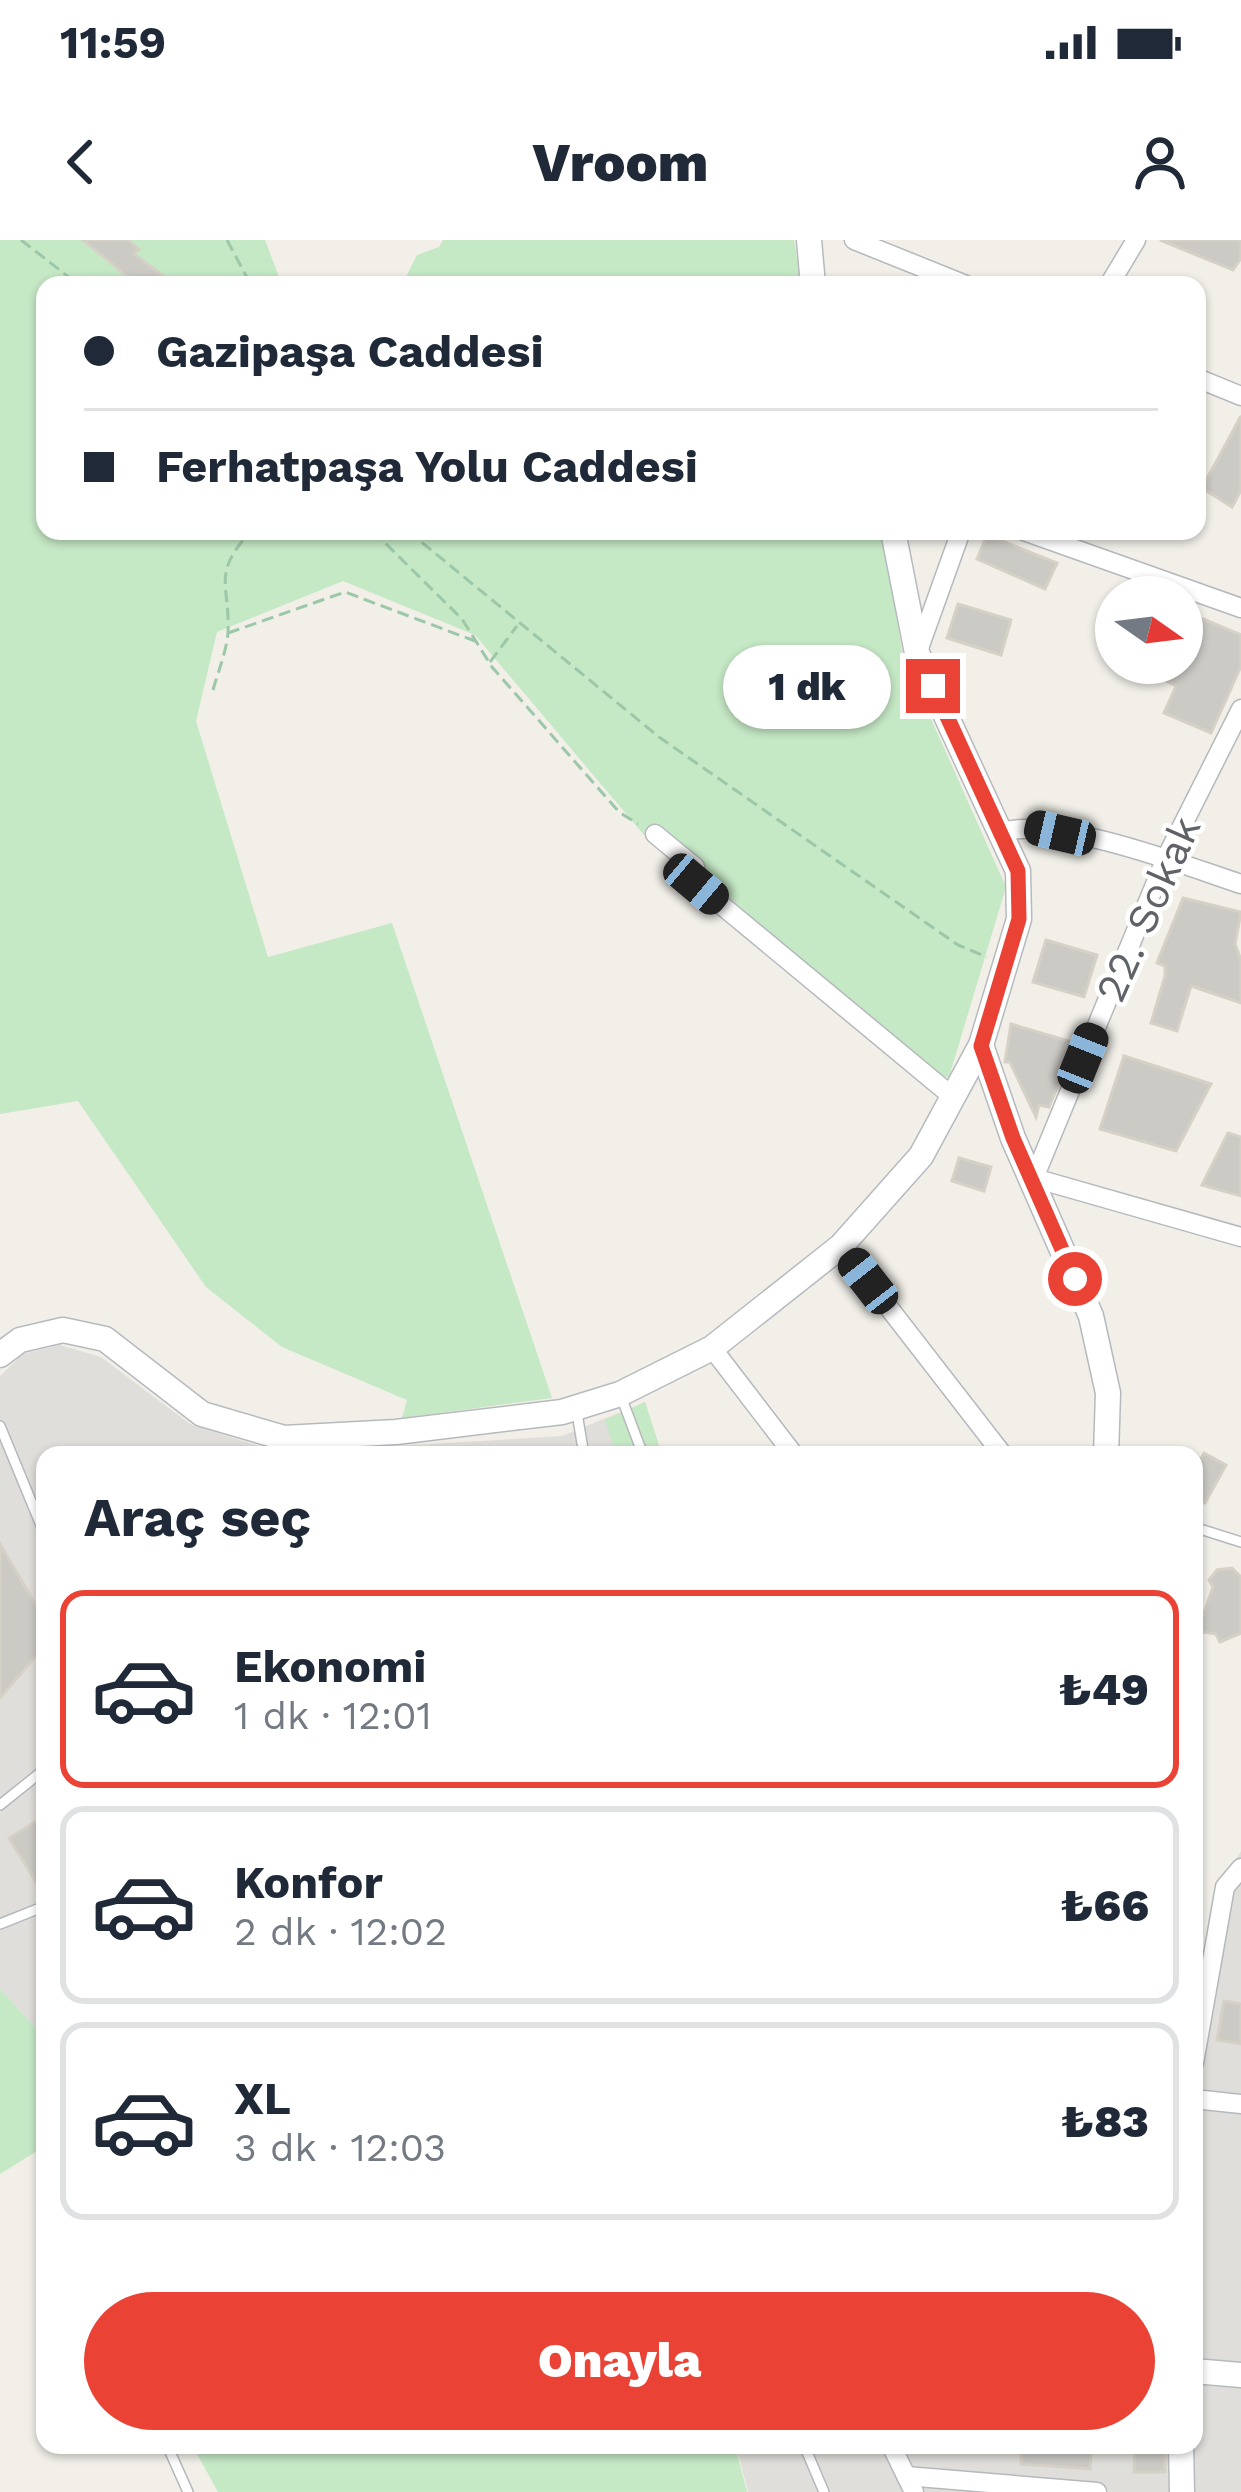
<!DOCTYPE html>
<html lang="tr">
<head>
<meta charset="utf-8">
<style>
  :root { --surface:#fff; --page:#f2f2f3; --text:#1f2937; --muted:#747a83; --line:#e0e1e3; --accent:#ea4335 }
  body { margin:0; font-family:"Work Sans",sans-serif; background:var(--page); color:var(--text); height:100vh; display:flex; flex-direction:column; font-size:45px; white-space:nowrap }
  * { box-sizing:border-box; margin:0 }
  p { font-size:39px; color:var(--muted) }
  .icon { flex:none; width:66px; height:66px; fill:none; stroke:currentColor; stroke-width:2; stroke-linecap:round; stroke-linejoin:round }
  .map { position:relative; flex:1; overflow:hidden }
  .details { position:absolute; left:36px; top:1206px; width:1167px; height:1008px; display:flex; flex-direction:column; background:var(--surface); border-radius:24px; box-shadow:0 3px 9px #0004 }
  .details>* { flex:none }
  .banner { position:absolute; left:36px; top:36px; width:1170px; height:264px; border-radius:24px; box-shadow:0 3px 9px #0004; display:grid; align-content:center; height:264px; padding:0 48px; background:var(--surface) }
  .needle { width:78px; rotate:104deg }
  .tools { position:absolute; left:1095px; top:336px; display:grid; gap:24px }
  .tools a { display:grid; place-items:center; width:108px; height:108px; border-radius:50%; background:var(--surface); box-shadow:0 3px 9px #0004; font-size:60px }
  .end { position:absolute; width:54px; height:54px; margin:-27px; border:15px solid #ea4335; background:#fff; box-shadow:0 0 0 6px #fff }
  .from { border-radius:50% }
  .bubble { position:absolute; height:84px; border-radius:42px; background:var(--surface); box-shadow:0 3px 9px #0004; font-size:39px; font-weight:800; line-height:84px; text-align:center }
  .car { position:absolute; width:36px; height:72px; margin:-36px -18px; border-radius:15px; box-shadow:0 0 9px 3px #0007; background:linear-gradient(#222 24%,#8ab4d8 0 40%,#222 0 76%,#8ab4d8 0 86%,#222 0) }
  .banner b { display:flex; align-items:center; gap:42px; height:114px; font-size:45px }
  .banner b+b { border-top:3px solid var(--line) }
  .banner i { width:30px; height:30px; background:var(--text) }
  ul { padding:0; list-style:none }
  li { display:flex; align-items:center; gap:36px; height:198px; margin:0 24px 18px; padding:0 24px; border:6px solid var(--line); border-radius:24px }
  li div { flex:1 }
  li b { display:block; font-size:45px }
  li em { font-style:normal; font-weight:800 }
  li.selected { border-color:var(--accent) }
  li>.icon { width:108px; height:108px; stroke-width:1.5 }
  h2 { padding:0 48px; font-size:54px; line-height:144px }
  .primary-button { display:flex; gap:24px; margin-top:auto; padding:24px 48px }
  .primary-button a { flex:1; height:138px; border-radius:72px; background:var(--accent); color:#fff; font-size:48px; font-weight:800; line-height:138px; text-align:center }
  .status { display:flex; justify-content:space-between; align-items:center; height:84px; padding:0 60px; background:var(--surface); direction:ltr }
  .status svg { height:33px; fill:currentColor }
  header { display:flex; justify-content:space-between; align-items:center; height:156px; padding:0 48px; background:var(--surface); font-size:54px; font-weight:800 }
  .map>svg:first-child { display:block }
  .industrial { fill:#e0deda }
  .green { fill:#c5e8c5 }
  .building { fill:#cccac5; stroke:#d6d1c6; stroke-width:3 }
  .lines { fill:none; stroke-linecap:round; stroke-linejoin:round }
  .lane-casing { stroke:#b5b8bc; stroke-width:12 }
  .street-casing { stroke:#b5b8bc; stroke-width:21 }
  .secondary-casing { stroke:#b6babf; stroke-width:27 }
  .path { stroke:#9cc7a9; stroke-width:3; stroke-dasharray:12 6; stroke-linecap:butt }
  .lane { stroke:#fff; stroke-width:9 }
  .street { stroke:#fff; stroke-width:18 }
  .secondary { stroke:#fff; stroke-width:24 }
  .route { stroke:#ea4335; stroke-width:15 }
  .labels { text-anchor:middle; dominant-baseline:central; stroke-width:9; stroke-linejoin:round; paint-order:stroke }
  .street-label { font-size:42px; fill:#5f6368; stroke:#fff }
</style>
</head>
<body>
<div class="status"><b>11:59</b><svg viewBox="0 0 49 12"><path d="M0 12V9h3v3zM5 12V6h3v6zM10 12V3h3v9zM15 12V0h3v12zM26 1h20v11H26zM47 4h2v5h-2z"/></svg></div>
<header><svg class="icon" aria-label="back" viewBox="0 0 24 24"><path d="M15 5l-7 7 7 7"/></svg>Vroom<svg class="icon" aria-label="person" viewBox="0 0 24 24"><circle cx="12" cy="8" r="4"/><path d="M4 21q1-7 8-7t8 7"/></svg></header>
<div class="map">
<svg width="1241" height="2252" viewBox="0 0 1241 2252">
  <rect width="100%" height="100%" fill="#f1efe8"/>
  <g class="industrial">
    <polygon points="60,1105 101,1117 190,1184 280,1213 562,1196 645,1162 662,1215 45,1215 45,1798 0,1749 0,1136 23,1114"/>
    <polygon points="1241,1611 1241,2252 748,2252 736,2205 1194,2205 1194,1796 1218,1649"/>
  </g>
  <g class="green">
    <polygon points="0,0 265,0 282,45 45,45 45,291 882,291 903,416 1006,647 949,837 934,836 708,639 696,616 658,583 644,595 475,395 343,341 217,392 196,481 268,717 392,683 552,1158 402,1178 407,1160 282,1107 206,1047 78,861 0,874"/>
    <polygon points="443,0 794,0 801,45 402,45 417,15 439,7"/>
    <polygon points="645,1162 662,1215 616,1215 605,1180"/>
    <polygon points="0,1749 45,1798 45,1906 0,1934"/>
    <polygon points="192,2205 735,2205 747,2252 218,2252"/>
  </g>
  <g class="building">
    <polygon points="83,0 128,0 139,9 134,14 175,45 138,45"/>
    <polygon points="1160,0 1241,0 1241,18 1233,30"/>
    <polygon points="1241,176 1241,250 1232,267 1202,248"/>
    <polygon points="987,295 1057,323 1045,349 977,319"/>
    <polygon points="958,364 1011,380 1001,415 947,398"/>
    <polygon points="1203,379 1241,395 1241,426 1211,493 1164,473 1176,446 1130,423 1182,423 1182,389 1196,396"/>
    <polygon points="1183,658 1241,672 1235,704 1241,720 1241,763 1191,746 1177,791 1151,783 1165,736 1165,726 1157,723"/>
    <polygon points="1046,700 1097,715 1084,757 1033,742"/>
    <polygon points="1011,784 1075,803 1049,867 1039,865 1036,877 1010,822 1005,822"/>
    <polygon points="1124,816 1211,844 1176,911 1100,889"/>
    <polygon points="1228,893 1241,897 1241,956 1202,945"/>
    <polygon points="959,918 991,927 984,951 952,941"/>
    <polygon points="1204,1213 1226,1225 1205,1263 1194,1257 1194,1215 1201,1219"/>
    <polygon points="0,1304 45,1381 45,1405 0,1458"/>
    <polygon points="1232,1328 1241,1337 1241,1393 1220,1402 1216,1394 1203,1392 1201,1382 1213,1347 1209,1340 1217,1330"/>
    <polygon points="45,1576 45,1657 9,1598"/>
    <polygon points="1224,1761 1241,1764 1241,1804 1217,1800"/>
    <polygon points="1022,2205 1092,2205 1090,2229 1021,2224"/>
    <polygon points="1135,2205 1165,2205 1165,2232 1134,2232"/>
  </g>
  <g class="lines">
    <g class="lane-casing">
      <g id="lane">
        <polyline points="622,1159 643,1215"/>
        <polyline points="577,1173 584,1215"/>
        <polyline points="0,1186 45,1295"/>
        <polyline points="491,1215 494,1215"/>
        <polyline points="1200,1289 1241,1302"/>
        <polyline points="0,1565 45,1529"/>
        <polyline points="0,1684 45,1666"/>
        <polyline points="167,2205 188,2252"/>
        <polyline points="804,2205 824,2252"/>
      </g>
    </g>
    <g class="street-casing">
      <g id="street">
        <polyline points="854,0 966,45"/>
        <polyline points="1109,45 1136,0"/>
        <polyline points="1197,138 1241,156"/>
        <polyline points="1024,291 1241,368"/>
        <polyline points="918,411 961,291"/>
        <polyline points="1241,469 1166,618 1034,938 1241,997"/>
        <path d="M1001,592C1055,576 1184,625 1241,644"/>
        <polyline points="655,594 695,627 696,644 953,857"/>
        <polyline points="841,1006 1003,1215"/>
        <polyline points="712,1108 794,1215"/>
        <polyline points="1194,1823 1225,1647 1241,1628"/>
        <polyline points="1194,1859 1241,1864"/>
        <polyline points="891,2205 914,2252"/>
        <polyline points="906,2236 1097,2252"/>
      </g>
    </g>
    <g class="secondary-casing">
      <g id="secondary">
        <polyline points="809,0 813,45"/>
        <polyline points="981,805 1013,898 1091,1076 1108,1153 1106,1215"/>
        <polyline points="0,1115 20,1100 63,1090 105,1099 202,1174 284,1198 396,1192 562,1172 620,1154 712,1108 841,1006 921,916 981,805 1019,679 1018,631 917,413 893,291"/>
        <polyline points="1194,2131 1241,2135"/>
        <polyline points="1181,2205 1182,2252"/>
      </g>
    </g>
    <g class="path">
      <polyline points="21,0 79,45"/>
      <polyline points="227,0 251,45"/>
      <polyline points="373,291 462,379 492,427 619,572 638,584"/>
      <polyline points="408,291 659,497 958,705 987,717"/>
      <polyline points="228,393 345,352 475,401"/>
      <polyline points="490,422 517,386"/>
      <path d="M213,450C218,432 227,410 228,392C230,343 211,335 251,291"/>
    </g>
    <use href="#lane" class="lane"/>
    <use href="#street" class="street"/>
    <use href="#secondary" class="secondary"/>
  </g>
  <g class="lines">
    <polyline class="route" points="933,446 1018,631 1019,679 981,806 1013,898 1075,1039"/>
  </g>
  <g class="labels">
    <g class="street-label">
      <text transform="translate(1148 669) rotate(-66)">22. Sokak</text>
    </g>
  </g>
</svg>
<div class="tools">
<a><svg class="needle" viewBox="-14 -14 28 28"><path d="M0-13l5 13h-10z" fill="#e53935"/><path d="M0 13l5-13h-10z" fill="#747a83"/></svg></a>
</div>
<i class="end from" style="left:1075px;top:1039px"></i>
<i class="end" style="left:933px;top:446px"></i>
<div class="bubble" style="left:723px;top:405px;width:168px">1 dk</div>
<i class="car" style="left:1060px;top:593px;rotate:283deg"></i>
<i class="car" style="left:696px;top:644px;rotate:130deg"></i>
<i class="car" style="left:1083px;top:818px;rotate:22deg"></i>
<i class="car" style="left:868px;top:1041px;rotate:322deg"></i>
<div class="banner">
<b><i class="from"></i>Gazipaşa Caddesi</b>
<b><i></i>Ferhatpaşa Yolu Caddesi</b>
</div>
<section class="details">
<h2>Araç seç</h2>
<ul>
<li class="selected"><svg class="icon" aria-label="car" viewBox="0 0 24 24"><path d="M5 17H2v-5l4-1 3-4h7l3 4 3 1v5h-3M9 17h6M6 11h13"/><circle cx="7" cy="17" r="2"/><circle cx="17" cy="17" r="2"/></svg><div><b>Ekonomi</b><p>1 dk · 12:01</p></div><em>₺49</em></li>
<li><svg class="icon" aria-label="car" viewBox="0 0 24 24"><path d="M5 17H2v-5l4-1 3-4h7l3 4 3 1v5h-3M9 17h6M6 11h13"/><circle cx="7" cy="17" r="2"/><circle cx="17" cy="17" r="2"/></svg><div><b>Konfor</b><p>2 dk · 12:02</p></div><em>₺66</em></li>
<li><svg class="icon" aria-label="car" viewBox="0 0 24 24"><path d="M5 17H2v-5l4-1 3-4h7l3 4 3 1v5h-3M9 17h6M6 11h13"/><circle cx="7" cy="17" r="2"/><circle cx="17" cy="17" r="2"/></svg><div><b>XL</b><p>3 dk · 12:03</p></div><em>₺83</em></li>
</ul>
<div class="primary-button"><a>Onayla</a></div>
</section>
</div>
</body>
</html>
